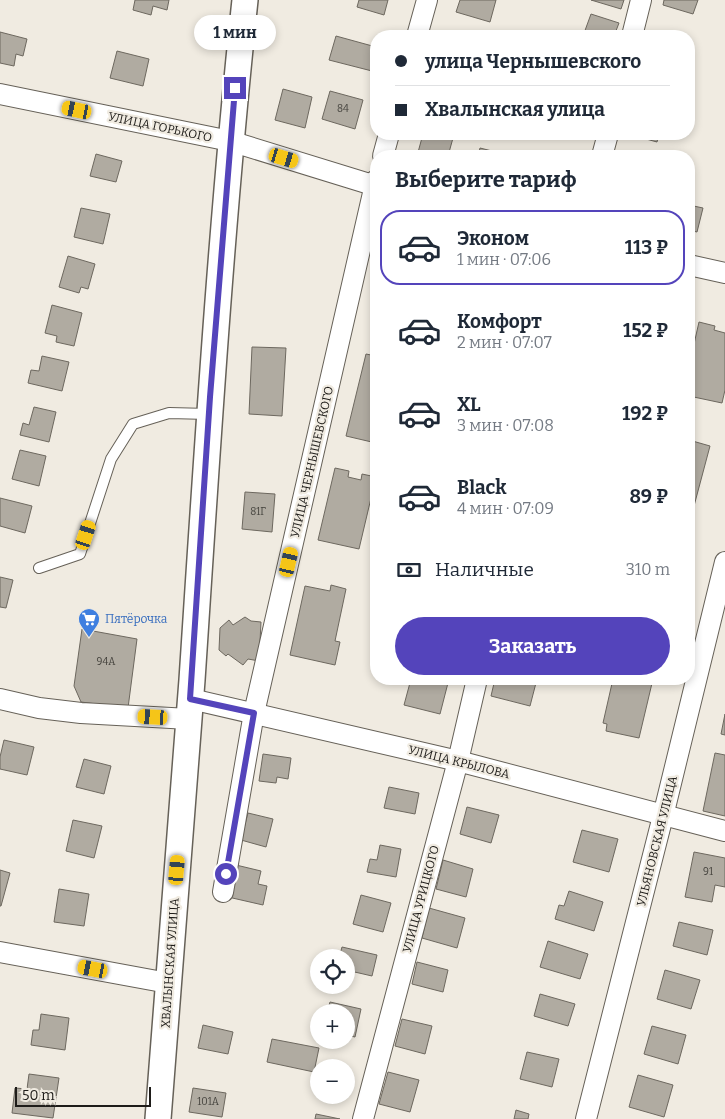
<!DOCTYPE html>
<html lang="ru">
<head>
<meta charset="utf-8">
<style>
  :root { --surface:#fff; --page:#f2f2f3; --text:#1f2937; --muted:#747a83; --line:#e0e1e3; --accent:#5444bb }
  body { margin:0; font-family:Bitter,serif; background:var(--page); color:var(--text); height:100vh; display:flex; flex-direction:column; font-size:19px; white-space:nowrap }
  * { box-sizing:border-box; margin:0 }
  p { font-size:16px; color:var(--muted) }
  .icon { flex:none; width:28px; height:28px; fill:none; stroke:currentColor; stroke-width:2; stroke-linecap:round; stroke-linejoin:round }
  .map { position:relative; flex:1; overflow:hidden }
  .details { position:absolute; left:370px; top:150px; width:325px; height:535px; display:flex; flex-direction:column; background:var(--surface); border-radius:20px; box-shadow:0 2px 8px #0003 }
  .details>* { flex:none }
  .top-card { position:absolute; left:370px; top:30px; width:325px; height:110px; border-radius:20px; box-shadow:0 2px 8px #0003; display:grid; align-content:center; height:110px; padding:0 25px; background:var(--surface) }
  .tools { position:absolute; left:310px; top:949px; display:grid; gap:10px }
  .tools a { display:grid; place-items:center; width:45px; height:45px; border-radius:50%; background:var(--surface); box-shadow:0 2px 8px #0003; font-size:25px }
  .scale { position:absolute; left:15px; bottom:12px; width:136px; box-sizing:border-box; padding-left:5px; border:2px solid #1e1c19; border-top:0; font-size:14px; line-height:18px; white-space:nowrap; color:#1e1c19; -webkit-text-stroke:4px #f0ebe1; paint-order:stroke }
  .end { position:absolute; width:22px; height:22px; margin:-11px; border:6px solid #5444bb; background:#fff; box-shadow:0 0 0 2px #fff }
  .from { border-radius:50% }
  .bubble { position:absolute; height:35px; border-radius:18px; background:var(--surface); box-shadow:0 2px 8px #0003; font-size:16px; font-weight:700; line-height:35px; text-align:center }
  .car { position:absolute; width:15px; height:30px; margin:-15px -8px; border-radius:6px; box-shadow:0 0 4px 1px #0007; background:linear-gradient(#f5c518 24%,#345 0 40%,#f5c518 0 76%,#345 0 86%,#f5c518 0) }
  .top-card b { display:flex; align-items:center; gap:18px; height:48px; font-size:19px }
  .top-card b+b { border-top:1px solid var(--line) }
  .top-card i { width:12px; height:12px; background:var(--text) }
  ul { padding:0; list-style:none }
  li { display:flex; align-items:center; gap:15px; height:75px; margin:0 10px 8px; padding:0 15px; border:2px solid transparent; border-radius:20px }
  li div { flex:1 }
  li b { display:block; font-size:19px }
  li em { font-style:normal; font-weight:700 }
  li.active { border-color:var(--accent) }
  li>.icon { width:45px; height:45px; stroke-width:1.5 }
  h2 { padding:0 25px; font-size:22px; line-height:60px }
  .pay { display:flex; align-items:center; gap:12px; height:55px; padding:0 25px; font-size:19px }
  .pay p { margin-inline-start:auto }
  .action { display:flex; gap:10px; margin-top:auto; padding:10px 25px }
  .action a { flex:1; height:58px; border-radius:30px; background:var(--accent); color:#fff; font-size:20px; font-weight:700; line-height:58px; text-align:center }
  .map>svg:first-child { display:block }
  .building { fill:#b0aba1; stroke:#6d685f }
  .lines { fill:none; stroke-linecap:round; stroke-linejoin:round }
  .service-casing { stroke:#666158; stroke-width:12 }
  .minor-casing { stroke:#666158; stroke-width:22 }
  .tertiary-casing { stroke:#666158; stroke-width:28 }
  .service { stroke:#fff; stroke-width:10 }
  .minor { stroke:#fff; stroke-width:20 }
  .tertiary { stroke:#fff; stroke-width:25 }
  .route { stroke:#5444bb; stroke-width:6 }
  .labels { text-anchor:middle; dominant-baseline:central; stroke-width:4.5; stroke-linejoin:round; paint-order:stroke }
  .number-label { font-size:10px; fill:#42403b }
  .street-label { font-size:12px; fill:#1e1c19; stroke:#f0ebe1 }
  .shop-label { font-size:12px; fill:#366cbe; stroke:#f0ebe1; text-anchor:start }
</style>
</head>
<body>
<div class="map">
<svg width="725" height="1119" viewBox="0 0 725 1119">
  <rect width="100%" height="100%" fill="#f0ebe1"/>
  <g class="building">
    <polygon points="135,0 169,0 167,10 153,6 151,15 133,10"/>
    <polygon points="359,0 388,0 384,15 357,7"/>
    <polygon points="460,0 496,0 490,22 456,12"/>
    <polygon points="591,0 624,0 621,9"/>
    <polygon points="664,0 698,0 693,14 663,5"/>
    <polygon points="591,14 619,23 614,36 583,36"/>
    <polygon points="0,32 27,39 23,56 16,54 14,66 0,63"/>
    <polygon points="452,33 464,36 451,36"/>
    <polygon points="336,36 376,47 376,56 372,71 329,60"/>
    <polygon points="117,51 149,59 143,86 110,78"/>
    <polygon points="283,89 312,97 305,128 275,120"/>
    <polygon points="330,91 363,100 355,129 322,119"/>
    <polygon points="423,134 437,134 453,138 448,156 417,156"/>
    <polygon points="628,134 659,134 657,142"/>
    <polygon points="480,148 500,153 499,156 478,156"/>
    <polygon points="96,154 122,161 116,182 90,176"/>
    <polygon points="689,205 703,208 697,232 689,230"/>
    <polygon points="81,208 110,214 103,244 74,237"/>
    <polygon points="68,256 95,264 88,289 81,287 79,293 59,287"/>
    <polygon points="52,305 82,313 74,346 56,342 57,336 45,333"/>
    <polygon points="699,322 715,326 714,330 725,333 725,390 722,403 689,396 689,366"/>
    <polygon points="252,347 286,348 282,416 249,414"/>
    <polygon points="366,354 376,356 376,443 346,436"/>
    <polygon points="42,356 69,362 62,391 28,383 31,370 39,371"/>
    <polygon points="34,407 56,412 49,442 20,435 23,423 29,425"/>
    <polygon points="689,440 710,446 690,521 689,520"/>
    <polygon points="20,450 46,456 39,486 12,479"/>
    <polygon points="335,468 349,471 348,477 361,480 362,474 376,477 359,549 318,540"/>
    <polygon points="245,492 275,494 272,532 242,529"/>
    <polygon points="0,498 32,506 25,533 0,526"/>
    <polygon points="0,577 13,580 6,608 0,607"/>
    <polygon points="331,585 346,589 335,641 340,642 335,665 290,655 305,586 330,591"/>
    <polygon points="245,617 251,621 261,622 259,661 248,659 243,665 228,654 226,656 219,650 220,628 229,620 233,625"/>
    <polygon points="82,629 137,639 128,708 81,702 74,686"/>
    <polygon points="411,679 449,679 440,714 404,705"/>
    <polygon points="495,679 537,679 530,706 491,696"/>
    <polygon points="613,679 653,679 639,738 606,731 607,724 603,723"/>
    <polygon points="725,714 725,735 721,734"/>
    <polygon points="4,740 34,747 27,775 0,769 0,757"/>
    <polygon points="715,753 725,755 725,816 703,811"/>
    <polygon points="263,754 291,758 288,779 277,777 276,783 259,781"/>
    <polygon points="84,759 111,766 104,794 76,787"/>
    <polygon points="389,787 419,793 415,814 384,808"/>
    <polygon points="467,807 499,815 491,843 460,834"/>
    <polygon points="248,813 273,819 266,847 241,840"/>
    <polygon points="73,820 102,826 94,858 66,851"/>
    <polygon points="582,830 618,839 609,872 573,862"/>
    <polygon points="380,845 401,849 396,877 367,872 370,859 377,860"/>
    <polygon points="694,852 725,858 725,887 715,885 712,902 685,897"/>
    <polygon points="443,860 473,869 466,897 436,889"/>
    <polygon points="236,865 261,871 258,884 267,886 263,905 228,897"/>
    <polygon points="0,870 10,873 1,906 0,906"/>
    <polygon points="59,889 89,894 84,926 54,922"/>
    <polygon points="569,891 603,902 594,931 555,919 559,905 564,906"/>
    <polygon points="361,895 391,903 383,932 353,924"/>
    <polygon points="429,908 465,918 457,948 422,938"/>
    <polygon points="679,922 713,930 707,955 673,946"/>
    <polygon points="548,941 588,954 580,979 540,967"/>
    <polygon points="342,947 377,955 372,976 346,970 346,958 339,958"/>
    <polygon points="417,962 448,970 443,992 412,984"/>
    <polygon points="665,970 700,980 691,1009 657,999"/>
    <polygon points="540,994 575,1004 568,1026 534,1016"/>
    <polygon points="330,1002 361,1009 355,1037 346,1035 346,1012 327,1012"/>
    <polygon points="41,1014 69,1018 65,1050 31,1045 33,1030 39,1030"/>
    <polygon points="402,1019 432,1026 425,1054 395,1046"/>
    <polygon points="203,1025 233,1032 228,1054 198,1048"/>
    <polygon points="652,1026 686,1035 678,1064 644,1054"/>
    <polygon points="272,1039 319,1048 314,1072 267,1062"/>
    <polygon points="527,1052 559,1059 552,1087 520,1079"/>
    <polygon points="388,1072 419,1080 410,1112 379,1104"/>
    <polygon points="29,1074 59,1078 53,1118 12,1113 15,1088 27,1089"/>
    <polygon points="638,1075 673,1085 664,1117 629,1107"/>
    <polygon points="193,1088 226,1093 222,1117 189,1112"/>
    <polygon points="516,1110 529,1114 528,1119 514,1119"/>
    <polygon points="316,1114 340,1119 315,1119"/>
  </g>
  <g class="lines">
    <g class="service-casing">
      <polyline id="service" points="39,568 80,554 111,459 133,424 169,413 209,414"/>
    </g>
    <g class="minor-casing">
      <g id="minor">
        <polyline points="417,36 427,0"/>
        <polyline points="632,36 641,0"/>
        <polyline points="0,94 230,141 376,186"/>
        <polyline points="383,156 389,134"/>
        <polyline points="602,156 608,134"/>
        <polyline points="689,265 725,273"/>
        <polyline points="0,699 39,708 81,713 189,719"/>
        <polyline points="191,699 458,761 725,831"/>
        <polyline points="223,892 254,713 376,180"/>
        <polyline points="0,952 168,983"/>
        <polyline points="363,1119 458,761 477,679"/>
        <polyline points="586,1119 663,816 725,562"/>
      </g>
    </g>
    <g class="tertiary-casing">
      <path id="tertiary" d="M158,1119C169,973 182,827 192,680C207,453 221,226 245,0"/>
    </g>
    <use href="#service" class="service"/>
    <use href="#minor" class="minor"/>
    <use href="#tertiary" class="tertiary"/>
  </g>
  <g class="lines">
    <polyline class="route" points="226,874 254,713 190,699 210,397 235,88"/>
  </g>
  <defs>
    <g id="supermarket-pin" transform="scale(1.125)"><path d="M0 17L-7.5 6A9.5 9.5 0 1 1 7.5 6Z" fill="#3f7fe0" stroke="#f0ebe1"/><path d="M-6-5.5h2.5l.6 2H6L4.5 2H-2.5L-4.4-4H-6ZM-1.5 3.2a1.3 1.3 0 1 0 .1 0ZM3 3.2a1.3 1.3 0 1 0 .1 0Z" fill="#fff"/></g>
  </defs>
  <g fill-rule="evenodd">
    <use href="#supermarket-pin" x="89" y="619"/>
  </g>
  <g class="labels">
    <g class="number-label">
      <text x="343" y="109">84</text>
      <text x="258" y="512">81Г</text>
      <text x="106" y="662">94А</text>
      <text x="708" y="872">91</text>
      <text x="208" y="1102">101А</text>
    </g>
    <g class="street-label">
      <text transform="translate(160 127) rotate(12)">УЛИЦА ГОРЬКОГО</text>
      <text transform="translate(312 462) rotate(-77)">УЛИЦА ЧЕРНЫШЕВСКОГО</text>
      <text transform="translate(459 762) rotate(14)">УЛИЦА КРЫЛОВА</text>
      <text transform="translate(657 841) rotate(-76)">УЛЬЯНОВСКАЯ УЛИЦА</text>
      <text transform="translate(421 899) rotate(-75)">УЛИЦА УРИЦКОГО</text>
      <text transform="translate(170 963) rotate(-86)">ХВАЛЫНСКАЯ УЛИЦА</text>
    </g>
    <g class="shop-label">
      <text x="105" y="619">Пятёрочка</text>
    </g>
  </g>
</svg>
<div class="tools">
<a><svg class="icon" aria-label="locate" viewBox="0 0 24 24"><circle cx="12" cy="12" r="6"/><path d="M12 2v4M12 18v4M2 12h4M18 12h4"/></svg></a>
<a>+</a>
<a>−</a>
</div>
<div class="scale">50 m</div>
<i class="end from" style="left:226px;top:874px"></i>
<i class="end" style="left:235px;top:88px"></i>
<div class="bubble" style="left:194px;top:15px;width:82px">1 мин</div>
<i class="car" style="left:77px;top:110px;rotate:282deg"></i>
<i class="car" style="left:284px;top:158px;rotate:107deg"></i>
<i class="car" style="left:86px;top:535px;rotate:18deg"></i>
<i class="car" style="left:289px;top:562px;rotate:13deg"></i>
<i class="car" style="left:153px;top:717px;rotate:273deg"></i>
<i class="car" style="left:177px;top:870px;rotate:5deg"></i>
<i class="car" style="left:93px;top:969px;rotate:281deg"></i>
<div class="top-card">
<b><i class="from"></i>улица Чернышевского</b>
<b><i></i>Хвалынская улица</b>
</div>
<section class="details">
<h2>Выберите тариф</h2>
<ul>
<li class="active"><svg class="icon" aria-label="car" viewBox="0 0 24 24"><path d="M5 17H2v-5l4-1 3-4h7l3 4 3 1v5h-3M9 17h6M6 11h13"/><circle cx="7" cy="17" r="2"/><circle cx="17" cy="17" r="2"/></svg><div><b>Эконом</b><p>1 мин · 07:06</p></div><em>113 ₽</em></li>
<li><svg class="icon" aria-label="car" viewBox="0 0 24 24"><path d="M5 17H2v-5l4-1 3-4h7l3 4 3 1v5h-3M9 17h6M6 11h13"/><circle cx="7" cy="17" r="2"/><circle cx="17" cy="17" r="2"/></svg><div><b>Комфорт</b><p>2 мин · 07:07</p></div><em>152 ₽</em></li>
<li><svg class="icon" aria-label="car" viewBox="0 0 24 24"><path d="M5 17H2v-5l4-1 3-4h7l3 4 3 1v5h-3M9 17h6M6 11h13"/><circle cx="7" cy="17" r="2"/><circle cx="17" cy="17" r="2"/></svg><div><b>XL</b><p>3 мин · 07:08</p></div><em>192 ₽</em></li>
<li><svg class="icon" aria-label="car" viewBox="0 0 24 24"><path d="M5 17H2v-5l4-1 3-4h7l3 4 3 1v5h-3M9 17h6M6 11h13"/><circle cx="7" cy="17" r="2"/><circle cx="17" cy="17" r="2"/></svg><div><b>Black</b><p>4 мин · 07:09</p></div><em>89 ₽</em></li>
</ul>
<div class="pay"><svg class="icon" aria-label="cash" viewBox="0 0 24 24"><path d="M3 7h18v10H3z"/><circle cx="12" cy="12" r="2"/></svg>Наличные<p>310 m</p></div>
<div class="action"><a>Заказать</a></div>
</section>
</div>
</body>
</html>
